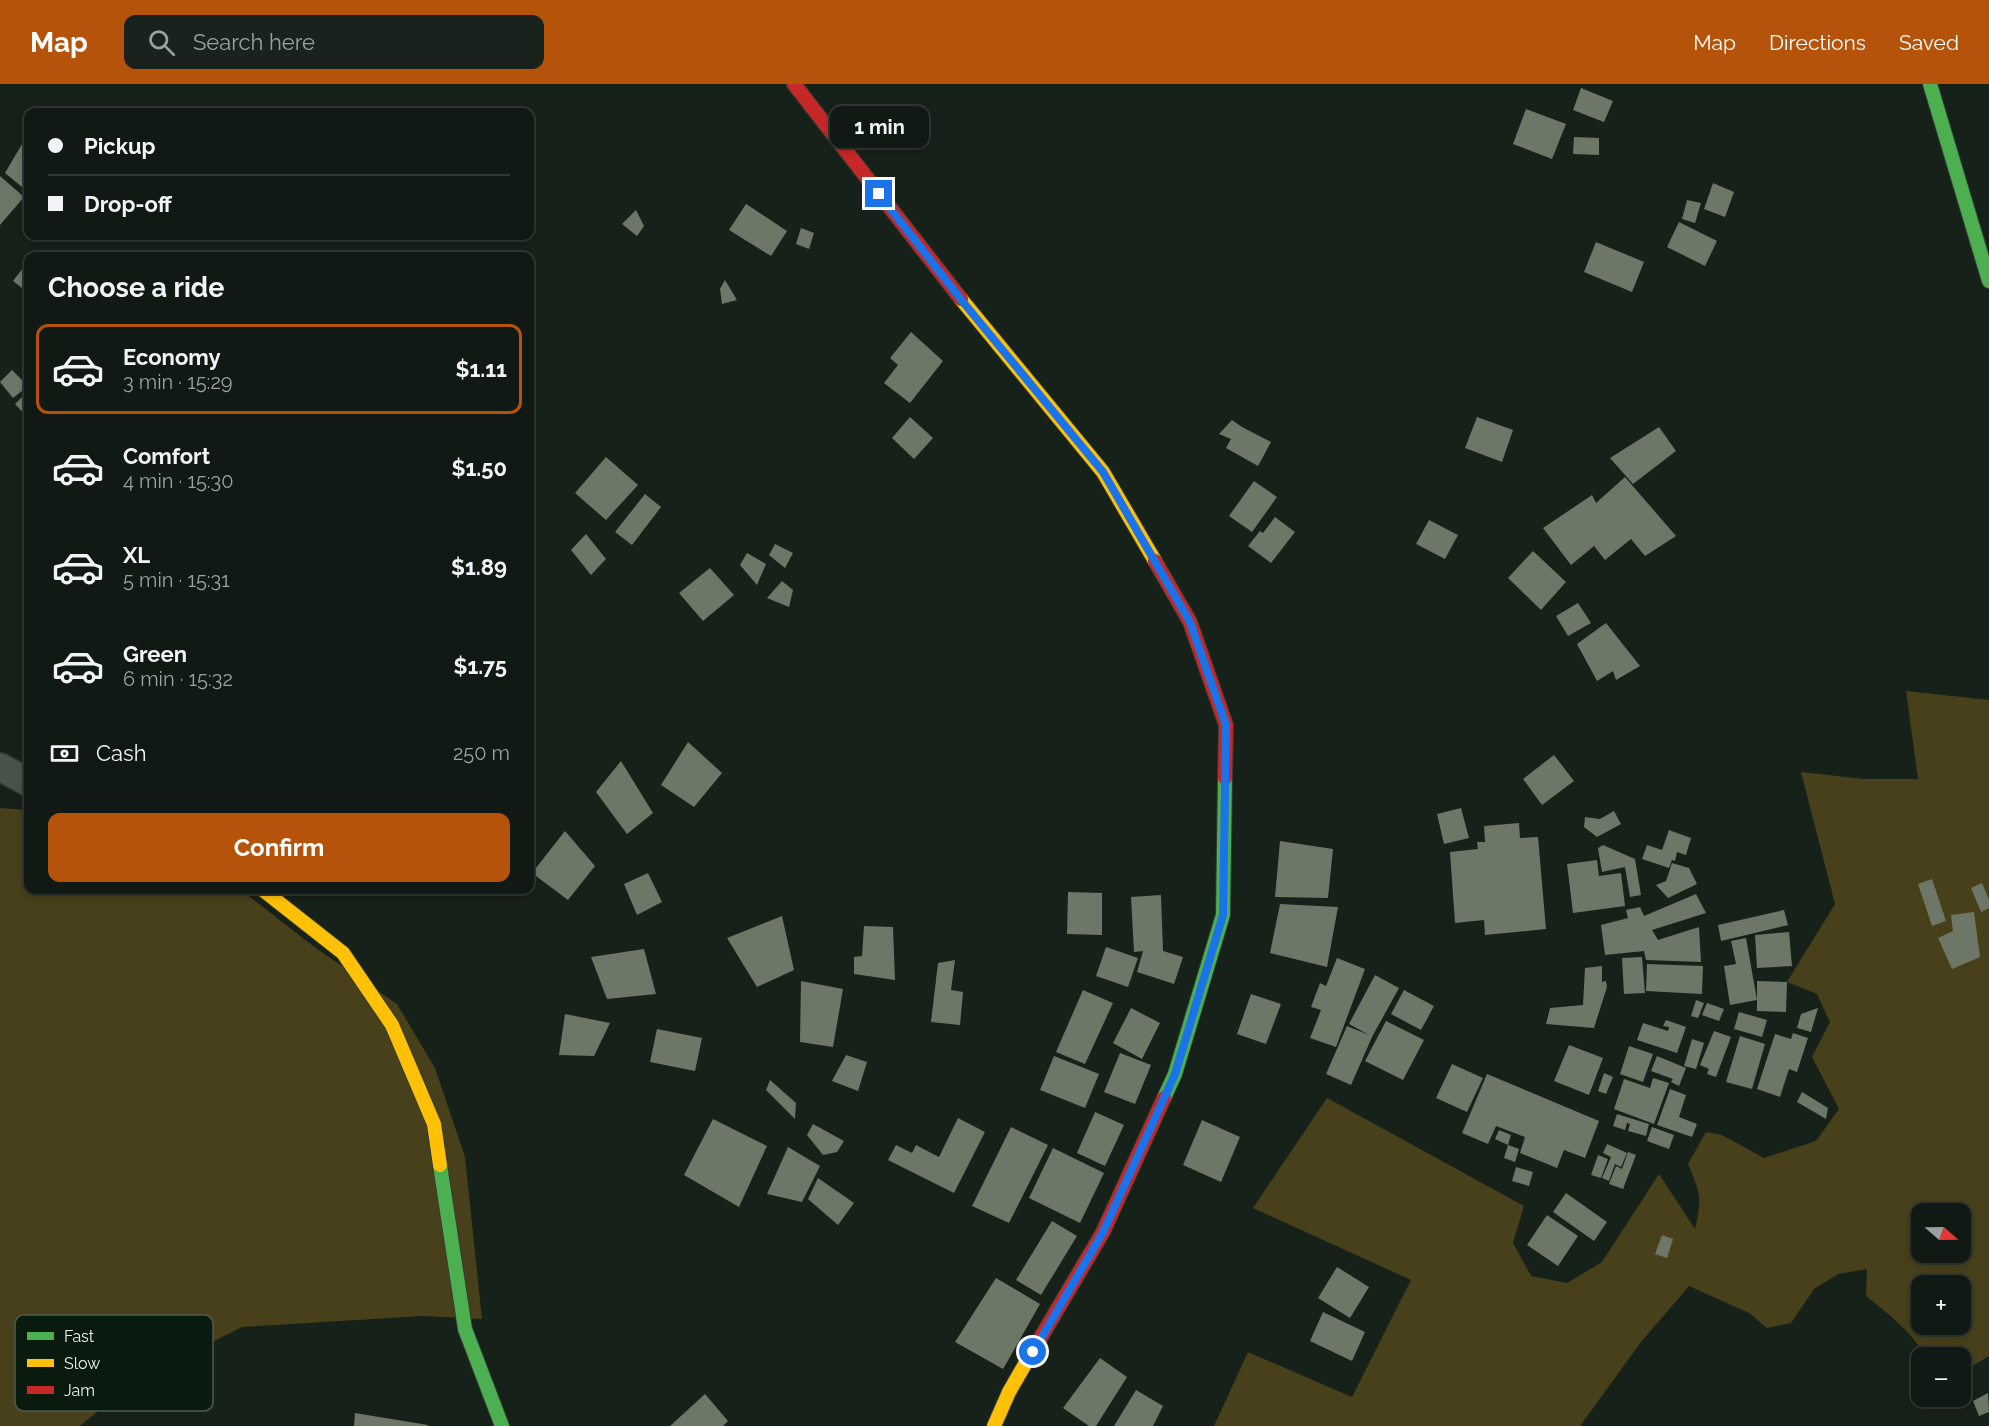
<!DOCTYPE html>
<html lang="en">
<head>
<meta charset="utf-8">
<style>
  :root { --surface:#101913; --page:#19221c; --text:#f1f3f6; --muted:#9ca0a0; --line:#303833; --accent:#b45309 }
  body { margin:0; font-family:Raleway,sans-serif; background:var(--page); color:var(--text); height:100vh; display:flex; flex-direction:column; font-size:22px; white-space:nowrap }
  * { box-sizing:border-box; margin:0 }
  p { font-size:20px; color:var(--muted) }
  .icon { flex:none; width:33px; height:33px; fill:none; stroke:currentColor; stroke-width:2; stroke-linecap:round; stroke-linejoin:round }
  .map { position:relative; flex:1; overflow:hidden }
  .panel { position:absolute; left:24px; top:168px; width:510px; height:642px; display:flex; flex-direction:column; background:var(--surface); border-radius:12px; box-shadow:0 3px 9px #0003,0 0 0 2px var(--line) }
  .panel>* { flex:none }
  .guide { position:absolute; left:24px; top:24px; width:510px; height:132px; border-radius:12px; box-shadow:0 3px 9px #0003,0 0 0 2px var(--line); display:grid; align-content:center; height:132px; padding:0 24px; background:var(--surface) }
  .needle { width:39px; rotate:110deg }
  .buttons { position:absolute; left:1911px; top:1119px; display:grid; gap:12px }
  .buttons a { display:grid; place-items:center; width:60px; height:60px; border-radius:12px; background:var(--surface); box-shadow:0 3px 9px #0003,0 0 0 2px var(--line); font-size:30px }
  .end { position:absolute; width:27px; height:27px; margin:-14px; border:8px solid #1a73e8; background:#fff; box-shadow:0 0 0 3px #fff }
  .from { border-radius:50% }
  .bubble { position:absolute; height:42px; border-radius:12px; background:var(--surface); box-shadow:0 3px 9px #0003,0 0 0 2px var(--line); font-size:20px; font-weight:700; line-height:42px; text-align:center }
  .guide b { display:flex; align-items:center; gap:21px; height:57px; font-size:22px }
  .guide b+b { border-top:2px solid var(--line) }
  .guide i { width:15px; height:15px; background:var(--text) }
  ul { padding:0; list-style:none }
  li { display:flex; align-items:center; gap:18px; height:90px; margin:0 12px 9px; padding:0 12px; border:3px solid transparent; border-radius:12px }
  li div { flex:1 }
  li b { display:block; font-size:22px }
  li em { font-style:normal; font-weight:700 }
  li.active { border-color:var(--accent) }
  li>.icon { width:54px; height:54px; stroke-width:1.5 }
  h2 { padding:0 24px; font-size:27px; line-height:72px }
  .pay { display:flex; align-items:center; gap:15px; height:66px; padding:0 24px; font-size:22px }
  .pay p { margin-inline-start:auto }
  .cta { display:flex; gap:12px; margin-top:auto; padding:12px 24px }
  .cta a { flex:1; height:69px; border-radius:12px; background:var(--accent); color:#fff; font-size:24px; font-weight:700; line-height:69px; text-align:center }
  header { display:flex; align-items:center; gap:36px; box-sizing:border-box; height:84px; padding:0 30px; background:var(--accent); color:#fff }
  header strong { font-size:28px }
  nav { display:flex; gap:33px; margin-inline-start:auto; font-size:21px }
  .search { width:420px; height:54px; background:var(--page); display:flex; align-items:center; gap:15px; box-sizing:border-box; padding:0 21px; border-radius:12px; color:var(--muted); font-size:22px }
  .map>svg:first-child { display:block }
  .green { fill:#48401a; fill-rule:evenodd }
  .building { fill:#6d7767 }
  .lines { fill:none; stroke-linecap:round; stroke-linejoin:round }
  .street-casing { stroke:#343c36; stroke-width:30 }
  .fast-casing { stroke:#343c36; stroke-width:16 }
  .slow-casing { stroke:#343c36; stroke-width:16 }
  .jam-casing { stroke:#343c36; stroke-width:16 }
  .street { stroke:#49524b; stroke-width:27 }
  .fast { stroke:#4caf50; stroke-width:14 }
  .slow { stroke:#ffc107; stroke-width:14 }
  .jam { stroke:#c62828; stroke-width:14 }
  .route { stroke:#1a73e8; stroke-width:8 }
  .key { fill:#091b0f; stroke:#4c5c51; stroke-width:1.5 }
  .key-label { font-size:16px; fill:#e7f3ea }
</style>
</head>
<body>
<header>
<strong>Map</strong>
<div class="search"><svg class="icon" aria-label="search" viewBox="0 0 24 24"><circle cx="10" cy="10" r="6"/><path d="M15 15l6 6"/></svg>Search here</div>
<nav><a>Map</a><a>Directions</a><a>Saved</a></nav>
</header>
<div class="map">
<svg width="1989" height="1342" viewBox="0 0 1989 1342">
  <rect width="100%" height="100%" fill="#162119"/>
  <g class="green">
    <path d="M1906,607L1989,616V1272L1961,1289L1960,1274L1926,1273C1911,1247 1890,1231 1866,1212L1867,1185L1838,1190L1814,1205L1791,1239L1767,1244L1749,1229L1689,1202L1641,1258L1580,1342H1214L1248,1268L1352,1313L1411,1196L1253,1124L1327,1014L1524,1122L1513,1159L1531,1192L1567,1199L1602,1178L1659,1090L1695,1145C1702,1114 1701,1110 1688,1080L1706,1048L1722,1051L1764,1074L1816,1057L1839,1025L1812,973L1830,938L1817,910L1787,898L1835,820L1801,688L1864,695H1918ZM1922,1130H1960V1168H1922ZM1922,1202H1960V1240H1922Z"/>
    <polygon points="0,724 28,726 28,806 241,806 313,862 397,920 435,984 465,1073 482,1235 423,1232 242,1243 135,1297 80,1342 0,1342"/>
  </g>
  <g class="building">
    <polygon points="1581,4 1613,17 1604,38 1573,26"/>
    <polygon points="1526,25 1566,40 1552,75 1513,60"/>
    <polygon points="1574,53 1599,54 1599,71 1573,70"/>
    <polygon points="25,55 28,59 28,108 5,89"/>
    <polygon points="0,92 24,113 0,141"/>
    <polygon points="1713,99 1734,108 1725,133 1704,125"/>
    <polygon points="1687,116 1701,119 1695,139 1682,135"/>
    <polygon points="746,120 787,147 771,172 729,146"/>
    <polygon points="636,126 644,142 637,152 622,140"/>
    <polygon points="1679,138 1717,157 1705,182 1667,163"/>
    <polygon points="801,144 814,149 809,165 796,160"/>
    <polygon points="1596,158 1644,178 1632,208 1584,188"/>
    <polygon points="23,184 28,188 28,205 27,208 13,197"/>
    <polygon points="725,196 737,216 722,220 720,205"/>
    <polygon points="911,248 943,277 910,319 884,299 898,281 890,274"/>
    <polygon points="12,286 28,302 13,314 0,298"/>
    <polygon points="28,307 28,334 15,320"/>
    <polygon points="910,333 933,354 914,375 892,354"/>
    <polygon points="1477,333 1513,346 1502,378 1465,364"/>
    <polygon points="1232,336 1242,343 1271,358 1258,382 1226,364 1231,355 1219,350"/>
    <polygon points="1659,343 1676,367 1633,400 1610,374"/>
    <polygon points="606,373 638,401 606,436 575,409"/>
    <polygon points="1625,393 1676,452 1645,472 1631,455 1605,476 1594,462 1571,481 1543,444 1592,411 1596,419"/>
    <polygon points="1254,397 1277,413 1252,448 1229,432"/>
    <polygon points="645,410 661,423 632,461 615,448"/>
    <polygon points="1275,433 1295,448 1271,479 1248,462 1260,447 1263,449"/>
    <polygon points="1429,436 1458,451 1445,475 1416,460"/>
    <polygon points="586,450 606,475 591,491 571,466"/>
    <polygon points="775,460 793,469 785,484 769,471"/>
    <polygon points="1533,467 1566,498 1541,526 1508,494"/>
    <polygon points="747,469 766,480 757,501 740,481"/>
    <polygon points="710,484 734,511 703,537 679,509"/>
    <polygon points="782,497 793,506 789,523 767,514"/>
    <polygon points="1578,519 1591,539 1568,552 1556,532"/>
    <polygon points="1606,539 1640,582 1616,596 1613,587 1597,597 1577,560"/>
    <polygon points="688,658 722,689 694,723 661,701"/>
    <polygon points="1554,671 1574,697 1542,721 1523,695"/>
    <polygon points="621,677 653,729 627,750 596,708"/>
    <polygon points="1461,724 1469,754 1444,760 1437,730"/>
    <polygon points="1614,727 1621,740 1597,753 1584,743 1585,733 1600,735"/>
    <polygon points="1519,739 1520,754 1538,753 1546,845 1485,851 1484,836 1455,839 1450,768 1478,765 1477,758 1485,758 1484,742"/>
    <polygon points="1669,746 1691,754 1686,771 1677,768 1675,777 1672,776 1669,784 1642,775 1647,761 1662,766"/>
    <polygon points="565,747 595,782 568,816 532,789"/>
    <polygon points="1280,757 1333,765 1328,814 1275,813"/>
    <polygon points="1603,761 1635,775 1641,811 1630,813 1625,783 1602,788 1598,764"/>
    <polygon points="1597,776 1599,792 1621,789 1625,822 1573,829 1567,780"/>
    <polygon points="1672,779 1689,784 1697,800 1668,814 1656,801 1666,797"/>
    <polygon points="648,789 662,818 637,831 624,800"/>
    <polygon points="1932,795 1946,837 1932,842 1918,800"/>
    <polygon points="1982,799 1989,816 1989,824 1981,828 1971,804"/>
    <polygon points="1068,808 1102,809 1102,851 1067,850"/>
    <polygon points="1696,810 1706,829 1652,846 1658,856 1699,843 1701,878 1646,876 1644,867 1605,871 1601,841 1628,834 1626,826 1640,823 1644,832"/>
    <polygon points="1161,811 1163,867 1183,873 1174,900 1137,888 1143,867 1134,868 1131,813"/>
    <polygon points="1280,820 1338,823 1327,883 1270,869"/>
    <polygon points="1784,826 1788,841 1721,857 1718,841"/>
    <polygon points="1974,828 1980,873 1952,885 1938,854 1953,847 1951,831"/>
    <polygon points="782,832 794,886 757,903 727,854"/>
    <polygon points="864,842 893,843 895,896 854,890 854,873 862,872"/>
    <polygon points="1789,848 1792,882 1757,884 1755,851"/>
    <polygon points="1746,854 1757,916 1730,921 1724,882 1736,880 1731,857"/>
    <polygon points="1106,863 1138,874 1128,903 1096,892"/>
    <polygon points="644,865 656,910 607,915 591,873"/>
    <polygon points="1642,873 1645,909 1624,910 1622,874"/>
    <polygon points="1337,874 1365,885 1336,963 1310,954 1321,926 1311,923 1320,899 1326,902"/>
    <polygon points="955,876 951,906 963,908 960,941 931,938 938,879"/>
    <polygon points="1647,880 1703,882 1702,910 1646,907"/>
    <polygon points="1602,882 1602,898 1606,897 1607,903 1594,944 1546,940 1550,924 1583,921 1585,884"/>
    <polygon points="1375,891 1399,904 1372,953 1351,1001 1326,990 1347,942 1369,951 1349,940"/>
    <polygon points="801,897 843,905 833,963 800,958"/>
    <polygon points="1757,897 1787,898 1786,928 1757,927"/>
    <polygon points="1083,906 1113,919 1085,980 1056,968"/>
    <polygon points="1404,906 1434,922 1421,946 1391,930"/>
    <polygon points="1251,910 1281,920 1266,960 1237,950"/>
    <polygon points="1696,916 1704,919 1698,934 1691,932"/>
    <polygon points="1707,919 1724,925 1719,937 1702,931"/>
    <polygon points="1131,924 1160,939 1142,975 1113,959"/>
    <polygon points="1818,924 1811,948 1797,944 1801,930"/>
    <polygon points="1739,928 1767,936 1762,953 1734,945"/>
    <polygon points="565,930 610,939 594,972 559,971"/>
    <polygon points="1666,936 1686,943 1677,969 1637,956 1643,939 1668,947 1669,943 1663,942"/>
    <polygon points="1386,937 1424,956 1403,996 1365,977"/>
    <polygon points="657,945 702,954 695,987 650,978"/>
    <polygon points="1714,947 1731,953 1716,993 1707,990 1709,985 1700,981"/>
    <polygon points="1793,949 1808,954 1797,988 1789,985 1780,1013 1757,1005 1775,950 1791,955"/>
    <polygon points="1740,952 1765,960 1752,1005 1726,998"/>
    <polygon points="1692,955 1704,959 1696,985 1684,982"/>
    <polygon points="1569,961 1603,974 1589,1011 1554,997"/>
    <polygon points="1629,962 1653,970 1643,998 1620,990"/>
    <polygon points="1120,969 1151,981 1135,1020 1104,1008"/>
    <polygon points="846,971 867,978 858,1007 832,997"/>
    <polygon points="1054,972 1099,990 1085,1024 1040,1006"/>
    <polygon points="1657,972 1686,984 1679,1002 1671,998 1673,995 1651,987"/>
    <polygon points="1452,980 1483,994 1467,1028 1436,1014"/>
    <polygon points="1604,989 1613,993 1606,1010 1598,1007"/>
    <polygon points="1487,990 1599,1037 1585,1074 1564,1066 1557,1084 1520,1069 1525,1053 1496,1042 1488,1060 1462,1049"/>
    <polygon points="1653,994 1669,999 1654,1040 1614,1025 1624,995 1650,1004"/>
    <polygon points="770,996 796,1019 795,1035 766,1006"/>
    <polygon points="1670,1005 1686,1011 1679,1033 1697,1040 1692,1053 1657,1041"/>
    <polygon points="1802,1008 1828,1024 1826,1035 1797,1018"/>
    <polygon points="1095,1028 1124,1041 1105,1082 1077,1069"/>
    <polygon points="1617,1030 1649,1040 1646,1052 1628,1047 1630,1040 1627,1039 1625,1046 1613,1042"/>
    <polygon points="958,1034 985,1048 954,1109 888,1076 896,1061 912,1069 916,1061 939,1073"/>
    <polygon points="713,1035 767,1062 739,1123 684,1091"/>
    <polygon points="1202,1036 1240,1053 1221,1098 1183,1081"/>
    <polygon points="813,1040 844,1057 837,1068 823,1071 807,1051"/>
    <polygon points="1011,1043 1048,1061 1009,1139 972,1122"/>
    <polygon points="1652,1043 1674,1051 1669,1065 1647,1057"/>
    <polygon points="1499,1046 1511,1051 1508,1061 1519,1065 1515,1078 1504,1074 1508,1061 1495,1055"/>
    <polygon points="1607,1060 1627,1069 1621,1083 1615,1080 1609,1097 1602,1094 1611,1073 1603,1069"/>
    <polygon points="788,1063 820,1082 802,1118 767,1110"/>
    <polygon points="1053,1064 1104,1089 1080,1139 1029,1114"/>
    <polygon points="1628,1068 1636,1071 1623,1105 1609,1100 1616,1082 1622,1085"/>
    <polygon points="1598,1071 1608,1075 1601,1094 1591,1091"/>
    <polygon points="1516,1083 1533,1088 1529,1102 1512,1097"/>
    <polygon points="818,1094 854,1119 838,1141 808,1115"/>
    <polygon points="1566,1109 1607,1138 1594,1157 1553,1128"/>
    <polygon points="1547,1131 1578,1152 1558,1182 1527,1161"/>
    <polygon points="1052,1137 1077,1152 1041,1211 1016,1196"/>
    <polygon points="1662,1151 1673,1155 1667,1174 1655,1170"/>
    <polygon points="1337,1183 1369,1203 1350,1234 1318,1214"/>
    <polygon points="996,1194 1040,1220 1003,1285 955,1258"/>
    <polygon points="1323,1228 1365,1248 1352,1277 1310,1257"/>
    <polygon points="1100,1274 1127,1293 1096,1342 1089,1342 1063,1324"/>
    <polygon points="1136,1306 1163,1322 1153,1342 1114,1342"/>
    <polygon points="1988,1309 1989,1328 1979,1332 1973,1317"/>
    <polygon points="705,1310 728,1337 723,1342 670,1342"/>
    <polygon points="355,1329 428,1341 428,1342 354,1342"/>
  </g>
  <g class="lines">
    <g class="street-casing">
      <polyline id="street" points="0,683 28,698"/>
    </g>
    <g class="fast-casing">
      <g id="fast">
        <polyline points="1930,0 1989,197"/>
        <polyline points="1164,1014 1175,990 1223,831 1225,694"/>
        <polyline points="440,1081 465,1245 502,1342"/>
      </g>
    </g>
    <g class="slow-casing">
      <g id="slow">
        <polyline points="961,215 1103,388 1155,477"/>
        <polyline points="263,806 343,869 392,941 434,1040 440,1081"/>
        <polyline points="994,1342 1009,1308 1028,1275"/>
      </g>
    </g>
    <g class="jam-casing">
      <g id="jam">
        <polyline points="794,0 961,215"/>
        <polyline points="1155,477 1190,538 1226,641 1225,694"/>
        <polyline points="1028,1275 1103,1148 1164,1014"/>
      </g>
    </g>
    <use href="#street" class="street"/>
    <use href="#fast" class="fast"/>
    <use href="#slow" class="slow"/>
    <use href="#jam" class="jam"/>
  </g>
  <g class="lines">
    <polyline class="route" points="879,110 963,218 1103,388 1190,538 1226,641 1223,831 1175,990 1103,1148 1033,1268"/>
  </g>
  <rect x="15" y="1231" width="198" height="96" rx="9" class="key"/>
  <rect x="27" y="1248" width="27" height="8" fill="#4caf50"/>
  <rect x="27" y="1275" width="27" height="8" fill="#ffc107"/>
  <rect x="27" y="1302" width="27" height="8" fill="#c62828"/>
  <g class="key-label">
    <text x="64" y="1258">Fast</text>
    <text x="64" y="1285">Slow</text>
    <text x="64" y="1312">Jam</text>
  </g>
</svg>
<div class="buttons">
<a><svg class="needle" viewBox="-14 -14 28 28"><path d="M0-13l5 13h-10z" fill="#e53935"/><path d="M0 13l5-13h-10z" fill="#9ca0a0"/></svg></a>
<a>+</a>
<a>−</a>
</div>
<i class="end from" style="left:1033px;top:1268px"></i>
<i class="end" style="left:879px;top:110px"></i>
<div class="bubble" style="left:830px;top:22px;width:99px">1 min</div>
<div class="guide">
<b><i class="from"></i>Pickup</b>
<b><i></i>Drop-off</b>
</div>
<section class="panel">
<h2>Choose a ride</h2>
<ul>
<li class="active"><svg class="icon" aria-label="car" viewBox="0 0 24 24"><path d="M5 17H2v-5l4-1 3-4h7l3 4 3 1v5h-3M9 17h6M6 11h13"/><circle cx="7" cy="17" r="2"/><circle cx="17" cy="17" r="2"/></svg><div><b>Economy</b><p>3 min · 15:29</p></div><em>$1.11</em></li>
<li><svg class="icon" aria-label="car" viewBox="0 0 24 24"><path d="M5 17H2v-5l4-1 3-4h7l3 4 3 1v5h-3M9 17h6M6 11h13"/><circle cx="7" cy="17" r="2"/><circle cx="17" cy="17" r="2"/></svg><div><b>Comfort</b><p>4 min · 15:30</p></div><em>$1.50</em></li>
<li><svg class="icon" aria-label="car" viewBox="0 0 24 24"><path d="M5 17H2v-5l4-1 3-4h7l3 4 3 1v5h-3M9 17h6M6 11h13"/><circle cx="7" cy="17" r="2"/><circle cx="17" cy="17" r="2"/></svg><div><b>XL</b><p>5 min · 15:31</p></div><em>$1.89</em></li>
<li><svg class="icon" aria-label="car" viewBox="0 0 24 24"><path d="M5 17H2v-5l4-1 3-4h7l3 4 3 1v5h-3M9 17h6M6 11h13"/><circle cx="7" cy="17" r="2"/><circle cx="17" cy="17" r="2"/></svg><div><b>Green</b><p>6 min · 15:32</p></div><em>$1.75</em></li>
</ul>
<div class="pay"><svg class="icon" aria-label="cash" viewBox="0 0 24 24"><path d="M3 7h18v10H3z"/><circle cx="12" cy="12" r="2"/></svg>Cash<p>250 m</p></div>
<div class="cta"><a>Confirm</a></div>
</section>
</div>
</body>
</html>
